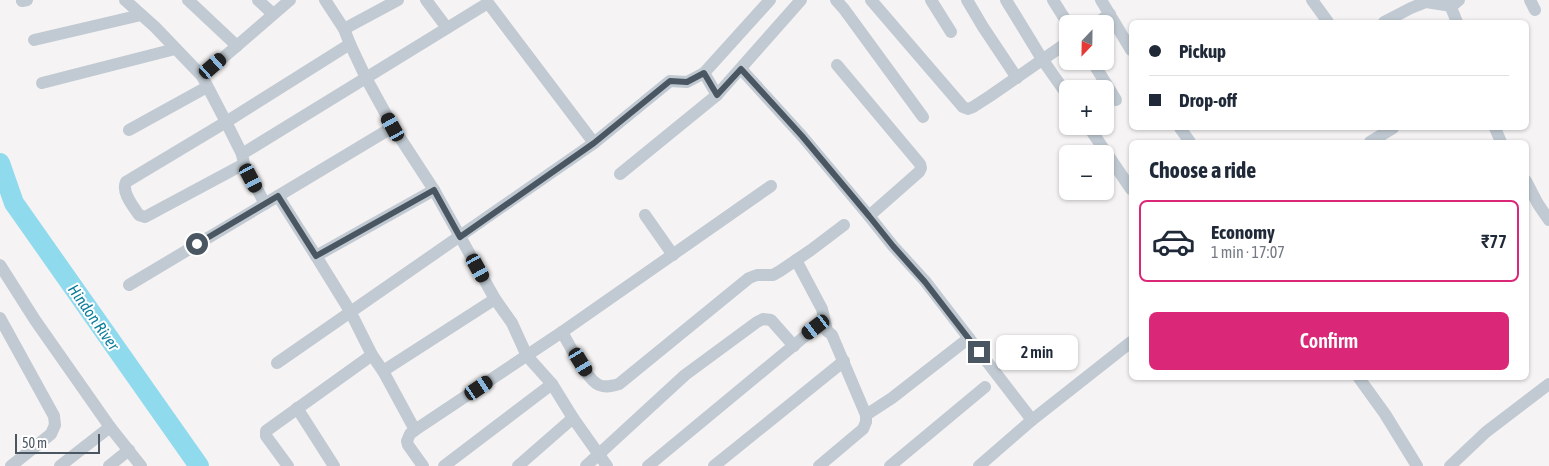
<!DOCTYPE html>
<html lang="en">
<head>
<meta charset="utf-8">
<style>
  :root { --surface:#fff; --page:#f2f2f3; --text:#1f2937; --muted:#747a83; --line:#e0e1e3; --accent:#db2777 }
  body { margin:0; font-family:"Asap Condensed",sans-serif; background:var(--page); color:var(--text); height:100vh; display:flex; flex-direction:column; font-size:19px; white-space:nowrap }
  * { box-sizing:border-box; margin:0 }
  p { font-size:16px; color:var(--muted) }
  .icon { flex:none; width:28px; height:28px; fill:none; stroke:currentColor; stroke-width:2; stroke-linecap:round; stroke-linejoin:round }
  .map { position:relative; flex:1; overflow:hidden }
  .sheet { position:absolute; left:1129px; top:140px; width:400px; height:240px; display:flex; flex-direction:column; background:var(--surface); border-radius:8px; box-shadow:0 1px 4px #0004 }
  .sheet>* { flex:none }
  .guide { position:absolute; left:1129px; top:20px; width:400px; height:110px; border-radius:8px; box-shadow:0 1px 4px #0004; display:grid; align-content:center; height:110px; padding:0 20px; background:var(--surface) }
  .needle { width:32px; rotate:202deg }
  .buttons { position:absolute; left:1059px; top:15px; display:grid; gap:10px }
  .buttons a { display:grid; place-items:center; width:55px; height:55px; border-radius:8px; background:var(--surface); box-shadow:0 1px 4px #0004; font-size:25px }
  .scale { position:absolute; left:15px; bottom:12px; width:85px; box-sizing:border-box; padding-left:5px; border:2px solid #4a5661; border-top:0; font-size:14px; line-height:18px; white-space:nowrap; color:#4a5661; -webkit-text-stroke:4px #fff; paint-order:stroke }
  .end { position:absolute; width:22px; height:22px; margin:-11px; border:6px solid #4a5661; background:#fff; box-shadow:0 0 0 2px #fff }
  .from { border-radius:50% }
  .bubble { position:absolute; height:35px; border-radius:8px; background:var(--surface); box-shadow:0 1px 4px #0004; font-size:16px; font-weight:600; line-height:35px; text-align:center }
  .car { position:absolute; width:15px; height:30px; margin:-15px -8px; border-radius:6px; box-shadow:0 0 4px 1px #0007; background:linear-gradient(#222 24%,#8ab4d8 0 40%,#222 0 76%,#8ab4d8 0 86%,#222 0) }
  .guide b { display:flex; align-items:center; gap:18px; height:48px; font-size:19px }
  .guide b+b { border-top:1px solid var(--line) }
  .guide i { width:12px; height:12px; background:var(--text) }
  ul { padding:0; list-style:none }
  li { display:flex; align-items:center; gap:15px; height:82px; margin:0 10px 8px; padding:0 10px; border:2px solid transparent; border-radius:8px }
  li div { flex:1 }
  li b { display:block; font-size:19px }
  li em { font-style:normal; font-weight:600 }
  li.current { border-color:var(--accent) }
  li>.icon { width:45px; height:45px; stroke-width:1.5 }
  h2 { padding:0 20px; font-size:22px; line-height:60px }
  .cta { display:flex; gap:10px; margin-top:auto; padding:10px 20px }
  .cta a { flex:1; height:58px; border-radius:8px; background:var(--accent); color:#fff; font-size:20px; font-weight:600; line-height:58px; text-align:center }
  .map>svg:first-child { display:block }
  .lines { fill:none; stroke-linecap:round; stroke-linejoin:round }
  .river { stroke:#90daee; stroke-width:20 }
  .street { stroke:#c1cad2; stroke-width:12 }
  .route { stroke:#4a5661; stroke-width:6 }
  .labels { text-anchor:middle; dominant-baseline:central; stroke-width:4; stroke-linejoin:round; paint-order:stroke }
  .water-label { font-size:16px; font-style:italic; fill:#0c7c9b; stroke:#fff }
</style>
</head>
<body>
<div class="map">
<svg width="1549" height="466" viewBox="0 0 1549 466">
  <rect width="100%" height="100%" fill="#f5f3f3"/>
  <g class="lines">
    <polyline class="river" points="0,163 14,203 199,466"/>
    <g class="street">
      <polyline points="125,0 155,27 202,76 226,122 242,154 244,164 265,204"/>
      <polyline points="188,0 237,46"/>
      <polyline points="258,0 273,14"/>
      <polyline points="325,0 344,29 350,44 366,78 393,127 434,190 495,299 512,323 527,356 552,384 573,418 607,466"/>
      <polyline points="426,0 447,28"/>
      <polyline points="836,0 844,9 923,117"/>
      <polyline points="871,0 963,107 968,109 973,107 990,96 1068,42"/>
      <polyline points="931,0 951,32"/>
      <polyline points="967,0 983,27 1017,78"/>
      <polyline points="1006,0 1042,59 1068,96"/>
      <polyline points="1053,0 1068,24"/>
      <polyline points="1101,0 1131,50"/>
      <polyline points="1312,0 1328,22"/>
      <polyline points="1530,0 1535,10"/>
      <polyline points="22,1 27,0"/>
      <polyline points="1384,22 1411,8 1426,2 1452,6"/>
      <polyline points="1457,22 1452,10 1452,6 1459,0"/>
      <polyline points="1095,24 1110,14"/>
      <polyline points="344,29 398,0"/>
      <polyline points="34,40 141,15"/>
      <polyline points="1092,61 1116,100"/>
      <polyline points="837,65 920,164 921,168 919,172 869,216"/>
      <polyline points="741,69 802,136 869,216 893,246 925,281 1032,420"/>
      <polyline points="704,73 717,95"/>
      <polyline points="202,76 290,0"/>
      <polyline points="42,83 175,49"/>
      <polyline points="1088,126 1131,189"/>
      <polyline points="1180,128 1190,142"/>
      <polyline points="1495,128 1501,142"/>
      <polyline points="129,130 207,87"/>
      <polyline points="1370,142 1393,128"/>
      <polyline points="242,154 488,3 594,143"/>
      <path d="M244,164L145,217L139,215C133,206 121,192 126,182L226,122L350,44"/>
      <polyline points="620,174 717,95 801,0"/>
      <polyline points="1526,181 1538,204 1549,220"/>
      <polyline points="278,196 393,127"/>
      <polyline points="645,215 673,255"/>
      <polyline points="316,256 434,190"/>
      <polyline points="796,260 822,309 827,331"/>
      <polyline points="0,265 35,320 110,427 141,466"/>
      <polyline points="129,285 278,196 316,256 350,311 372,355 383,371 415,430"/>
      <polyline points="0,318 54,416 55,425 51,434 11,466"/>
      <path d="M562,332C569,344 587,380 599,385C605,388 612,386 619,384L749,278L757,275H773L780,271L811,250L844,225"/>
      <polyline points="277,363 594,143 670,81 687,82 704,73 770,0"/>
      <polyline points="383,371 495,299"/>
      <polyline points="1359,378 1385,414 1417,466"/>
      <polyline points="297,408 334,466"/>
      <polyline points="866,415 892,398 969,338"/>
      <polyline points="60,466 110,427"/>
      <polyline points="109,466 129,450"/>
      <polyline points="288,466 266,436 266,431 372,355"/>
      <polyline points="423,466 408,445 407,441 410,434 415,430 562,332 771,186"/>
      <polyline points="444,466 552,384"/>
      <polyline points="518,466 573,418"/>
      <polyline points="586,466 685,375 757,322 763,319 771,320 794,346"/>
      <polyline points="648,466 816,327 824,328 832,335 866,415 866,422 863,429 819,466"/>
      <polyline points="714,466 844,361"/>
      <polyline points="890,466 985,387"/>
      <polyline points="979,466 1032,420 1131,342"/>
      <polyline points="1450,466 1486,432 1549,384"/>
    </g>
  </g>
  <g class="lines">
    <polyline class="route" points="197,244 278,196 316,256 434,190 460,237 594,143 670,81 687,82 704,73 717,95 741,69 802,136 869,216 893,246 925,282 979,352"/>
  </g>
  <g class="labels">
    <g class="water-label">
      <text transform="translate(94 317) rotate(55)">Hindon River</text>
    </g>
  </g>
</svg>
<div class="buttons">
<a><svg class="needle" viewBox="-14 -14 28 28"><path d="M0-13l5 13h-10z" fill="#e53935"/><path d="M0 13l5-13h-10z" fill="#747a83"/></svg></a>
<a>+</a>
<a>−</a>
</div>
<div class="scale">50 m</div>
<i class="end from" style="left:197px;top:244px"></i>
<i class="end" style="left:979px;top:352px"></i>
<div class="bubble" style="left:996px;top:335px;width:82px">2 min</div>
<i class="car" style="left:213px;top:66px;rotate:49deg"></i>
<i class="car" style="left:393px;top:127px;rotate:331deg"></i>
<i class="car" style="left:251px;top:178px;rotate:152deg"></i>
<i class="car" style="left:478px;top:268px;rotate:151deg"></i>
<i class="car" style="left:816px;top:327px;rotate:233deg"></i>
<i class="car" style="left:581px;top:362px;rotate:149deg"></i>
<i class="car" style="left:479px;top:388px;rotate:56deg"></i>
<div class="guide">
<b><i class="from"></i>Pickup</b>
<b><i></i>Drop-off</b>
</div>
<section class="sheet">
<h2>Choose a ride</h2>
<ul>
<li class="current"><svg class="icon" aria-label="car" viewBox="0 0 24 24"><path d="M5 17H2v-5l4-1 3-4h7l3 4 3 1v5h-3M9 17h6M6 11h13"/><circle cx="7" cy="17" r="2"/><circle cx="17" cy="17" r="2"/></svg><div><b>Economy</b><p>1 min · 17:07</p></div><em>₹77</em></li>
</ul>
<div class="cta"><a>Confirm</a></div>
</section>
</div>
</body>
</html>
